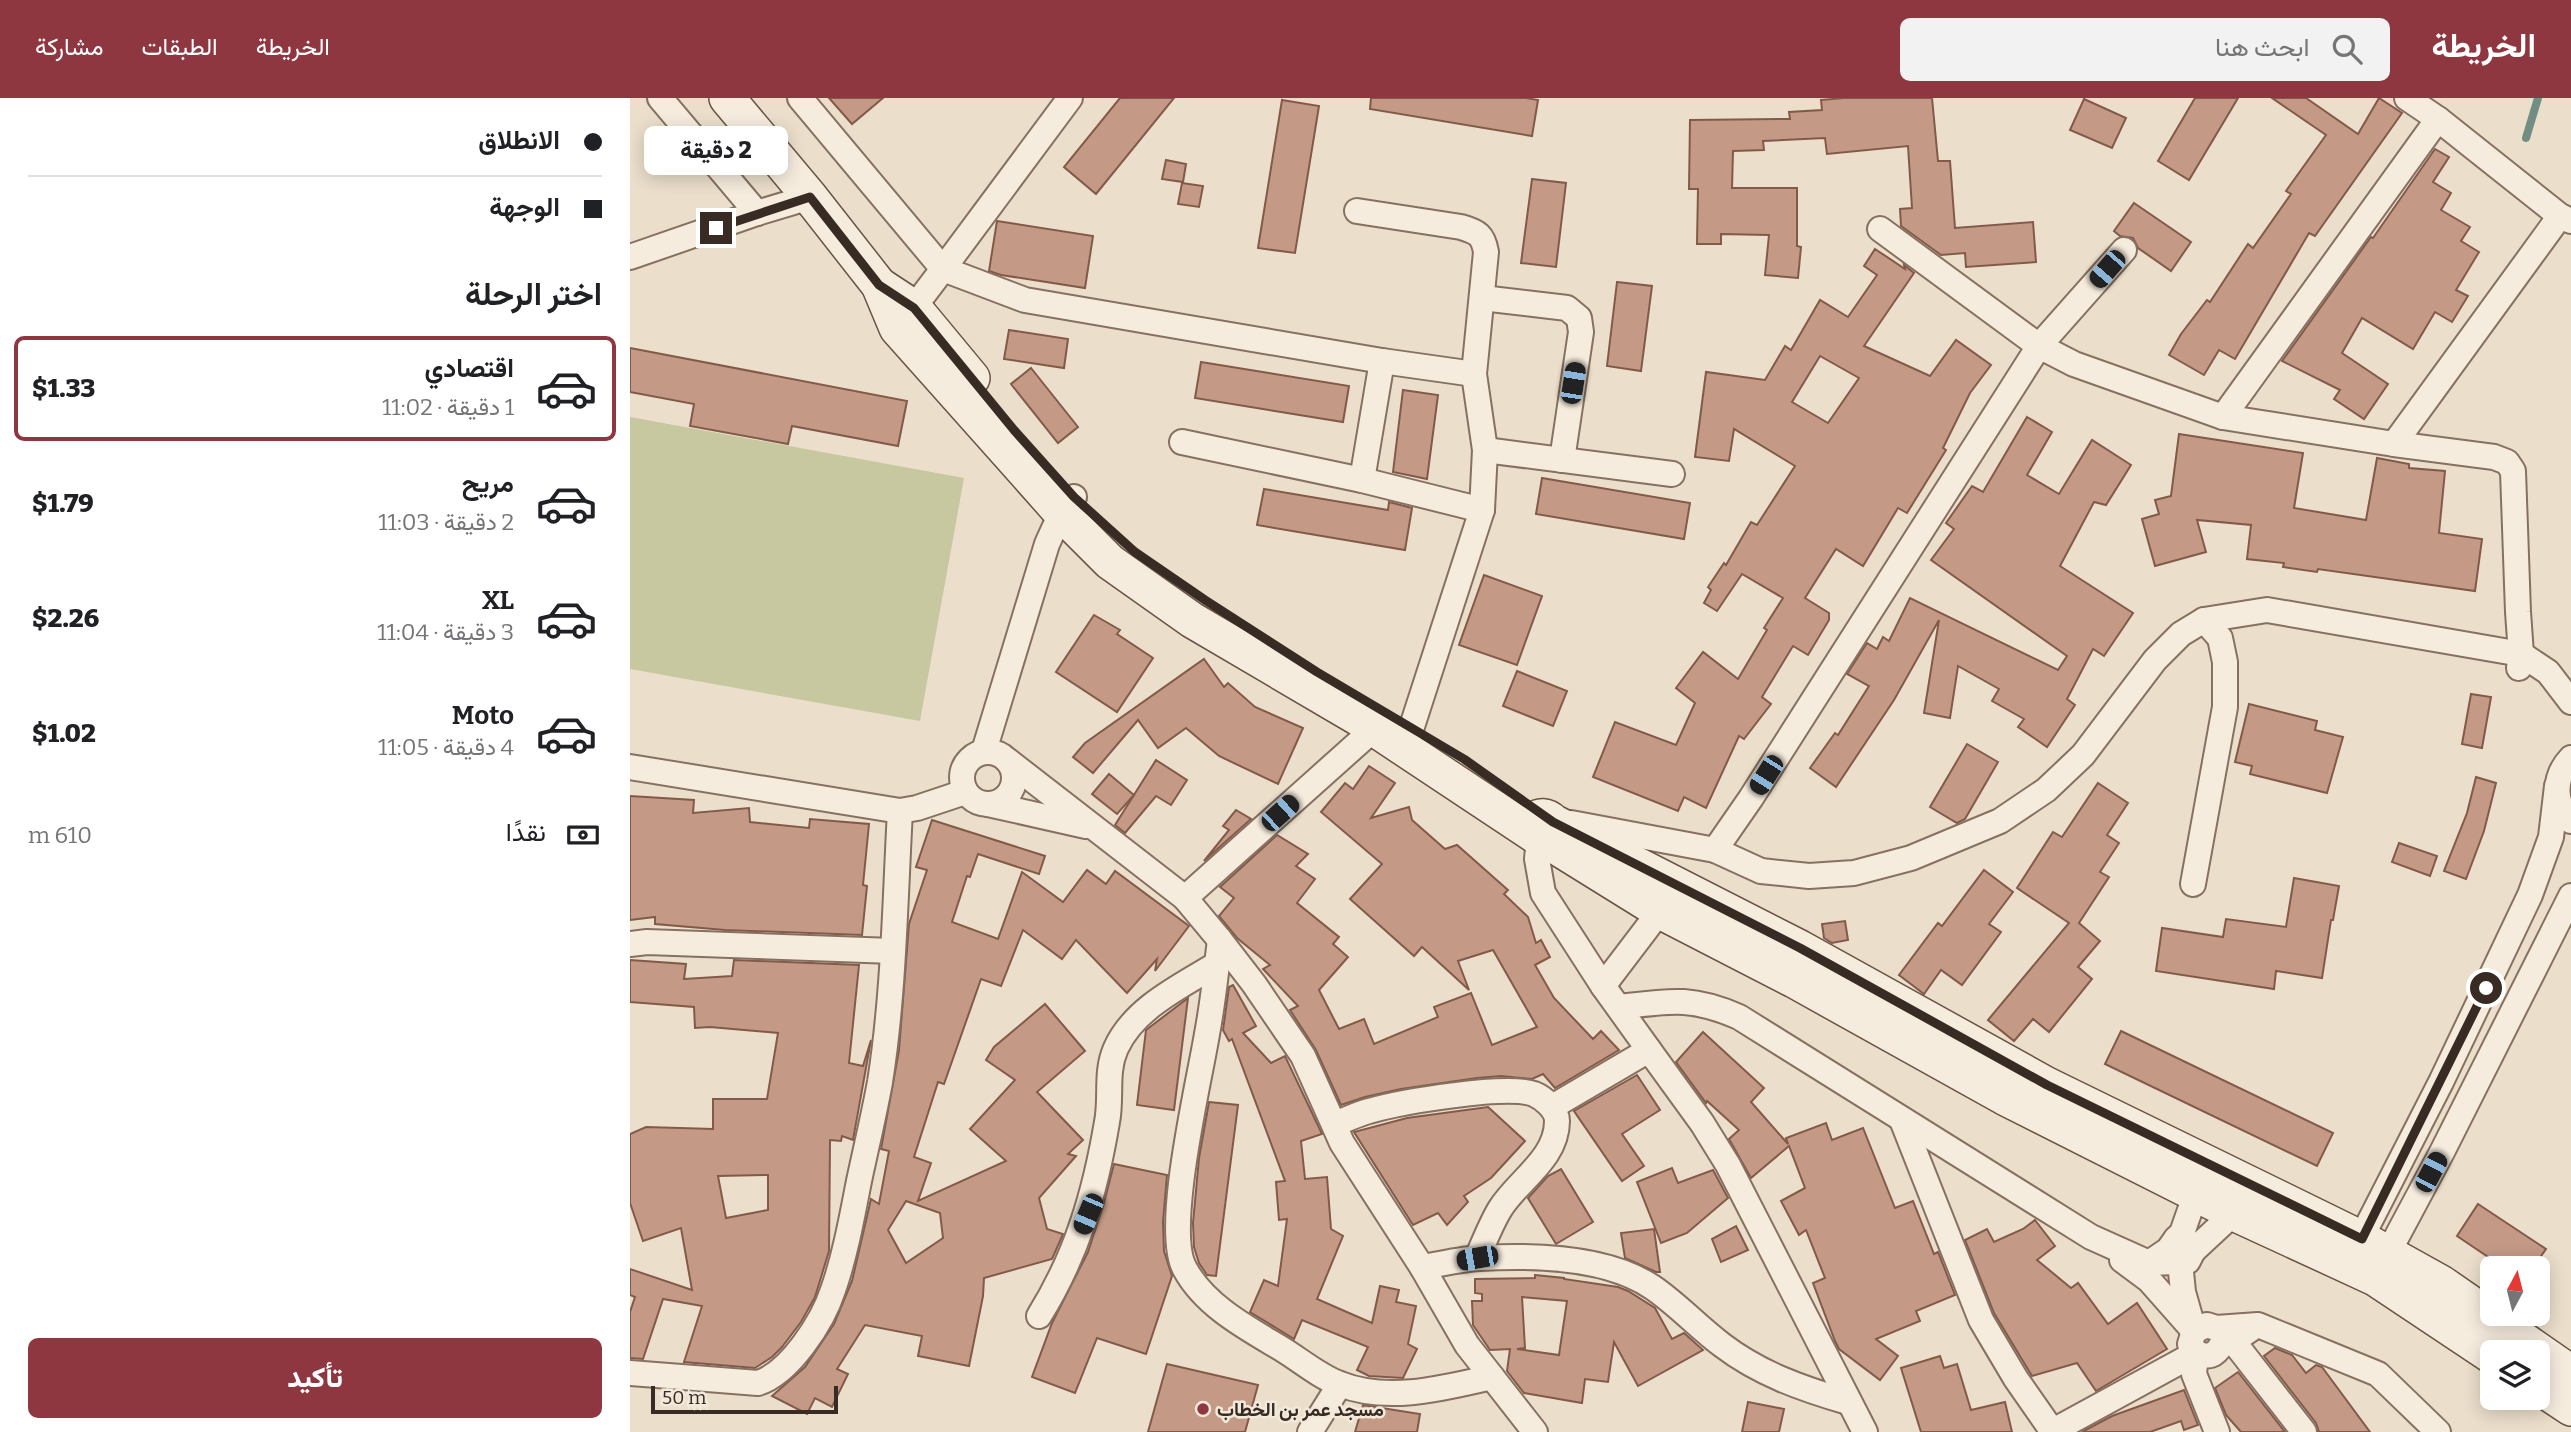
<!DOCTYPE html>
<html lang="ar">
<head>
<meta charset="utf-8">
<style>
  :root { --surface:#fff; --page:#f2f2f2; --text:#202124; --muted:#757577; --line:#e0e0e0; --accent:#8f3741 }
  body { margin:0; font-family:Bitter,Vazirmatn,serif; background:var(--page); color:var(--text); direction:rtl; height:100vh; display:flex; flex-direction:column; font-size:26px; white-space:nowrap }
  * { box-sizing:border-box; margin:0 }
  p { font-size:23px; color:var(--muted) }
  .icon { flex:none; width:38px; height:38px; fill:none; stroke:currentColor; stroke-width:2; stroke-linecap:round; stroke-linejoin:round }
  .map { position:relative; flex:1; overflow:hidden; direction:ltr }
  .sheet { display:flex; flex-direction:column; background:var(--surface); width:630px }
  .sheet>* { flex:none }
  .guide { display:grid; align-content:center; height:154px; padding:0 28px; background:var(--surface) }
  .needle { width:46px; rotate:7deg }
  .buttons { position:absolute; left:1850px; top:1158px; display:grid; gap:14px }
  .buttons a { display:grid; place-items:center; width:70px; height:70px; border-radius:10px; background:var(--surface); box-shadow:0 4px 18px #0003; font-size:35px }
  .scale { position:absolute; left:21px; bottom:18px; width:187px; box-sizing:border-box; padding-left:7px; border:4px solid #382b23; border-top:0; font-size:19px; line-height:24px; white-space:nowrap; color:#382b23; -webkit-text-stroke:5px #f3e9da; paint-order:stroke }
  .end { position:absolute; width:32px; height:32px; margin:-16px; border:9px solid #382b23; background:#fff; box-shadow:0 0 0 4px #fff }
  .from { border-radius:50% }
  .bubble { position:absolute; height:49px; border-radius:10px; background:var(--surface); box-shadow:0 4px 18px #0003; font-size:23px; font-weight:800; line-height:49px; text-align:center; direction:rtl }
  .car { position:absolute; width:21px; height:42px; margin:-21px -10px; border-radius:9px; box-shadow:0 0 5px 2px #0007; background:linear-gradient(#222 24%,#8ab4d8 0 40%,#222 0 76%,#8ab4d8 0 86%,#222 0) }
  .guide b { display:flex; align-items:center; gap:24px; height:66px; font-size:26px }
  .guide b+b { border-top:2px solid var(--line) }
  .guide i { width:18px; height:18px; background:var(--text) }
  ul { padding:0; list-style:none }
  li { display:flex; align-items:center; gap:21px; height:105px; margin:0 14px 10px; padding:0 14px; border:4px solid transparent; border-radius:10px }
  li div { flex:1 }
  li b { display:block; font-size:26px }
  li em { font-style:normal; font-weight:800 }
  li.selected { border-color:var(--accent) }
  li>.icon { width:63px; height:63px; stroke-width:1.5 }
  h2 { padding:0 28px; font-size:32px; line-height:84px }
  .pay { display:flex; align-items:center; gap:18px; height:77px; padding:0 28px; font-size:26px }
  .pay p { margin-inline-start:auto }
  .button { display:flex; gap:14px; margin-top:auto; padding:14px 28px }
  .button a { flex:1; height:80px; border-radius:10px; background:var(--accent); color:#fff; font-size:28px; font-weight:800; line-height:80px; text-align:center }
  header { display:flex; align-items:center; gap:42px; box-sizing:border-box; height:98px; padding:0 35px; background:var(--accent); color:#fff }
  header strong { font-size:33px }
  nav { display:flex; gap:38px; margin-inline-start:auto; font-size:24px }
  .search { width:490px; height:63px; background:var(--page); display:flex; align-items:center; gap:18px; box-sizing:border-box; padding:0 24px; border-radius:10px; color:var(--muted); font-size:26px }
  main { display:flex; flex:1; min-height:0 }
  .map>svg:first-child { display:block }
  .green { fill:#c7c8a0 }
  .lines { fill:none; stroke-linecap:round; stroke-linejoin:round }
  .stream { stroke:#728e84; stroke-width:8 }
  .building { fill:#c49a86; stroke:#835a49; stroke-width:2; fill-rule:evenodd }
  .street-casing { stroke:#867161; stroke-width:28 }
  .secondary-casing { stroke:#685344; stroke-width:38 }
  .street { stroke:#f6ecde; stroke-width:24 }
  .secondary { stroke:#f6ecde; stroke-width:35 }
  .route { stroke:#382b23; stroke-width:9 }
  .poi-dot { fill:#8f3741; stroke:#f3e9da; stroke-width:2.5 }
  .labels { text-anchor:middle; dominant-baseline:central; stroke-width:5; stroke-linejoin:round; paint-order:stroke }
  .poi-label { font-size:19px; font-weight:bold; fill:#382b23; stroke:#f3e9da; text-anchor:start }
</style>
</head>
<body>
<header>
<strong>الخريطة</strong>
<div class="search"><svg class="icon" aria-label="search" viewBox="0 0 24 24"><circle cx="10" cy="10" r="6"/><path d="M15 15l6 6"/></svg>ابحث هنا</div>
<nav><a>الخريطة</a><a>الطبقات</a><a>مشاركة</a></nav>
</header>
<main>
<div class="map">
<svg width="1941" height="1334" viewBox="0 0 1941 1334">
  <rect width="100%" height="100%" fill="#ebdecb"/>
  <polygon class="green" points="0,319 334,380 290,623 0,571"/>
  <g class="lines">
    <polyline class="stream" points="1896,40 1908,0"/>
  </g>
  <g class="building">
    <polygon points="199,0 253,0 222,26"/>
    <polygon points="490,0 544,0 466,96 434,69"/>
    <polygon points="741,0 896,0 908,2 902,38 740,11"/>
    <polygon points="1214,0 1302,0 1308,63 1320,63 1325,130 1403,124 1406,164 1336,169 1335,155 1311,157 1271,128 1270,111 1282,110 1278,48 1197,56 1195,40 1133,43 1134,52 1103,53 1102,90 1167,90 1167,148 1171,149 1168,180 1135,177 1139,137 1091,136 1091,146 1067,146 1068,91 1059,91 1060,22 1160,21 1159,14 1192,12 1191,2"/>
    <polygon points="1565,0 1608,0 1559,82 1528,63"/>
    <polygon points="1642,0 1676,0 1728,36 1749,0 1772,15 1685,138 1679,135 1605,261 1589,252 1574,277 1539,257 1551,236 1577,202 1580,204 1618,146 1623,150 1661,96 1656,93 1696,37"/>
    <polygon points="1454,1 1496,20 1482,50 1440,32"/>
    <polygon points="652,2 689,8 665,155 628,150"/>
    <polygon points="1805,51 1819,59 1803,84 1821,95 1811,112 1840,129 1831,143 1849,154 1826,192 1838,198 1822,224 1805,214 1783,251 1732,220 1712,255 1758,286 1734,321 1704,301 1710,292 1652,263 1741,139 1743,140"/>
    <polygon points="536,62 556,66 553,84 532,81"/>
    <polygon points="902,81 936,85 926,169 891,165"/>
    <polygon points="552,85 573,88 569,109 548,106"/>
    <polygon points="1504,105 1561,144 1541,173 1508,150 1503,140 1490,138 1484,133"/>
    <polygon points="367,123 463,138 455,190 371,177 359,173"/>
    <path d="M1245,151L1275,171L1274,167L1284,175L1234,248L1300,278L1326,242L1361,267L1340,295L1313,350L1316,352L1277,415L1268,410L1233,468L1206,451L1175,500L1199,515V522L1178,557L1163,548L1132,599L1141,606L1114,641L1109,638L1076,710L1054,699L1048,713L963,679L985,624L1046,647L1065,605L1046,590L1073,554L1108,581L1137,532L1134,530L1153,500L1112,476L1087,513L1074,505L1081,492L1078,489L1094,465L1096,467L1121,424L1127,427L1165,368L1104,331L1099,363L1065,359L1076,274L1135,282L1155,248L1161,252L1190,202L1218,219L1247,177L1234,168ZM1190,258L1229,280L1198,325L1162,304Z"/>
    <polygon points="987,184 1022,188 1011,273 977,268"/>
    <polygon points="379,232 438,241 434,270 374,261"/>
    <polygon points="0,250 277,303 268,348 162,328 158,346 60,328 64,306 0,294"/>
    <polygon points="571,264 719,288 713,324 565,300"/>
    <polygon points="401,270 448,329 428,345 381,286"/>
    <polygon points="773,292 808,297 797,381 763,374"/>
    <polygon points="1397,319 1422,334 1397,377 1429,396 1462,342 1501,367 1476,407 1464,404 1430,468 1503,515 1474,558 1463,551 1437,601 1445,607 1417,649 1388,629 1394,621 1362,603 1369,591 1328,568 1320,620 1294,615 1309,522 1264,602 1206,689 1180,670 1205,635 1208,637 1239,588 1217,576 1237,545 1247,551 1253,539 1259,543 1280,500 1428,572 1437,558 1301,462 1324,431 1316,425 1342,388 1353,394"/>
    <polygon points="1549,336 1673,355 1664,410 1736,422 1747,360 1779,366 1779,370 1815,373 1809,435 1852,441 1845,493 1688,471 1687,474 1653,469 1654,465 1617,461 1621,427 1567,422 1576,454 1525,468 1512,421 1529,416 1525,402 1541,398"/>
    <polygon points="912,380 1060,405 1054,441 906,416"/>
    <polygon points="634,391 758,412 759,404 782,410 775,452 627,427"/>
    <polygon points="854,477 912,498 887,567 829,547"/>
    <polygon points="464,517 490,532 487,536 523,560 487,614 426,574"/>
    <polygon points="574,561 594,589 598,585 625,609 673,630 648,686 589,658 556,630 528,650 508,622 463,675 443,659 455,645"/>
    <polygon points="887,573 937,593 923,628 873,608"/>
    <polygon points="1841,596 1861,599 1852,650 1832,646"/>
    <polygon points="1619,606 1687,623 1685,632 1713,639 1697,695 1620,676 1622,668 1605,664"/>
    <polygon points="1337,646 1368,664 1335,721 1327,725 1300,709"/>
    <polygon points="526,662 557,682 541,707 526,698 495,735 485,727"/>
    <polygon points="739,668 765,685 741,720 779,709 782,722 815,751 827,747 878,792 874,796 898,819 906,845 911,842 920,859 905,867 924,900 963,941 971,933 989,952 925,990 913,976 902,981 871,978 847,980 771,991 735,999 711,1007 686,952 660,912 668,908 633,871 640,867 607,840 589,818 604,800 590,789 647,737 678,756 666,768 685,781 667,805 709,839 703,846 718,859 689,892 709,931 734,921 744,946 808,919 804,909 841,895 862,947 907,929 863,852 828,863 839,892 792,849 784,858 720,801 752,766 691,714 715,685 723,691"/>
    <polygon points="479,676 504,697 487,716 462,696"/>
    <polygon points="1846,679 1866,685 1854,733 1836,781 1814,773 1837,715"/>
    <polygon points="1468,685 1498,705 1477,737 1489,745 1470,774 1479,779 1449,825 1470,843 1448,869 1462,881 1419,934 1403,921 1384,943 1358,922 1439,825 1387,790 1423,734 1432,739"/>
    <polygon points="0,698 64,702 63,715 119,710 120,724 179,730 180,721 239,726 233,787 237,788 232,837 95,832 25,826 25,819 0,822"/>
    <polygon points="606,712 621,721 574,763 599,732 593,728"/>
    <path d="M302,722L415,758L409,776L348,756L340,779L337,778L322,824L368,841L392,774L433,804L457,772L476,786L485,773L559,828L525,873L527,861L497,895L446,842L432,861L393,832L371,888L351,881L314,986L308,984L284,1059L301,1065L288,1103L376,1063L340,1031L385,982L356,962L364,949L415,906L455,953L407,994L453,1042L438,1056L446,1058L409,1100L417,1131L433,1136L430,1143L422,1161L354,1180L353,1198L339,1268L288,1258L292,1238L235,1227L207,1271L218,1276L202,1309L185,1300L177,1316L142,1298L175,1269L204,1226L222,1183L241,1101L249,1106L259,1053L251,1051L269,952L279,826L297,772L286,769ZM276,1103L310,1115L313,1140L276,1165L258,1132Z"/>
    <polygon points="1769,745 1807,758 1800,778 1762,764"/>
    <polygon points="1354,772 1383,794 1359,826 1371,834 1332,887 1311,872 1294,896 1269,877 1308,825 1312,828"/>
    <polygon points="1664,780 1709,788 1703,822 1701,822 1692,880 1646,873 1644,891 1526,873 1532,830 1593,839 1596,821 1656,829"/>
    <polygon points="1215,823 1218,842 1202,845 1194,840 1192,826"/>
    <path d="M0,862L56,866L54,881L102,878L104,862L229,867L219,965L233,968L241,942L223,1042L212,1038L211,1043L200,1042L199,1153L185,1199L171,1224L152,1249L142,1259L125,1270L54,1264L72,1208L33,1201L13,1261L0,1260V1214L5,1199L0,1197V1171L62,1192L51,1130L13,1143L0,1105V1036L16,1029L83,1031V1001H137L148,935L80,929L65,930L64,909L0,904ZM138,1077V1112L96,1120L88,1078Z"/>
    <polygon points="603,887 626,928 613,935 641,965 655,958 692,1036 671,1043 675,1081 697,1079 701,1131 713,1138 687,1201 742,1225 750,1188 769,1192 766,1204 786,1208 778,1246 787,1251 773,1280 739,1278 727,1272 738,1249 672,1222 664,1241 620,1214 634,1182 648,1188 657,1121 649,1122 646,1084 655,1083 602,941 599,943 593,932 599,889"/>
    <polygon points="558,900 544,1012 507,1007 516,932"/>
    <polygon points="1491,933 1703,1035 1687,1068 1475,966"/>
    <polygon points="1073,934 1134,990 1121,1004 1158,1046 1156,1040 1196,1025 1202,1042 1233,1030 1265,1110 1283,1103 1304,1156 1308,1154 1325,1197 1286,1213 1290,1223 1246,1241 1268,1258 1250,1282 1209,1251 1205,1243 1183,1185 1195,1180 1176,1132 1169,1137 1151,1103 1175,1090 1159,1048 1121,1080 1099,1041 1109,1032 1077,1003 1076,1005 1046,964"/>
    <polygon points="1007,977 1030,1012 992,1036 1014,1068 992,1083 944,1013"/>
    <polygon points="579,1004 608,1007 586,1178 577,1177 569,1165 564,1149 563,1125 569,1060"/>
    <polygon points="858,1009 895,1043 861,1080 834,1098 838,1104 817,1127 808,1115 783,1127 724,1034 777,1020"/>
    <polygon points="484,1066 537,1077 533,1124 534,1153 542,1178 516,1256 467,1240 445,1295 402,1279 422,1225 458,1154 474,1105"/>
    <polygon points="1042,1070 1048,1085 1083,1072 1098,1100 1057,1135 1031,1145 1007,1084"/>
    <polygon points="931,1071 963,1124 926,1146 898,1100 918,1078"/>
    <polygon points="1848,1106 1916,1151 1902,1171 1876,1171 1827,1138"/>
    <polygon points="1405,1122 1425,1148 1407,1162 1441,1190 1448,1185 1478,1226 1507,1205 1537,1251 1466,1293 1447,1265 1402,1278 1364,1215 1335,1142 1357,1131 1364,1144 1393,1131"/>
    <polygon points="1106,1128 1118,1152 1091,1164 1082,1141"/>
    <polygon points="1024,1131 1030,1174 1026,1174 995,1160 991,1135"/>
    <path d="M905,1177L934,1180V1181L988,1189L998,1193L1025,1210L1042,1241L1054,1235L1073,1252L1008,1288L984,1244L978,1284L955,1281L952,1305L894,1295L877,1273L880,1251L860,1252L843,1227L842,1203H852V1196L845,1195V1181L905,1180ZM892,1199L937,1203L929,1257L887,1251L895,1250Z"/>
    <polygon points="1645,1250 1662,1257 1676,1275 1686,1267 1692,1269 1740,1334 1689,1334 1686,1325 1634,1258"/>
    <polygon points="1310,1258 1314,1270 1327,1266 1341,1312 1375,1304 1382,1334 1291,1334 1271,1270"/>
    <polygon points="537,1266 628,1287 615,1334 518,1334"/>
    <polygon points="1608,1274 1655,1334 1611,1334 1596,1317 1585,1290"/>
    <polygon points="1554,1292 1568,1327 1554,1332 1551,1323 1520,1334 1452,1334 1482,1318"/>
    <polygon points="1118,1304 1154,1311 1149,1334 1112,1334"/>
    <polygon points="733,1307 790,1316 787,1334 725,1334"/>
  </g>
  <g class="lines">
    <g class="street-casing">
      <g id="street">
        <polyline points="30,0 127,115"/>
        <polyline points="170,0 313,171 440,0"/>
        <polyline points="1777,0 1808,21 1930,118 1941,123"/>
        <path d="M727,113L831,129C848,134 853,137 856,154L844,276L855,352L852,412L775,650"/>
        <polyline points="1250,131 1409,248 1444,266 1593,319 1764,346 1864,359 1877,364 1883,373 1888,514 1891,556 1889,570"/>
        <polyline points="0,159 127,115 180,99"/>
        <polyline points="852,200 937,210 949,220 951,234 932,362"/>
        <polyline points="275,221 313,171 395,202 752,263 844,276"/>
        <polyline points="1593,319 1808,21"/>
        <polyline points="552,344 732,382 852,412"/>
        <polyline points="1764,346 1930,118"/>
        <polyline points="855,352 1042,376"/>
        <polyline points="732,382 752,263"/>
        <polyline points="354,653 417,446 432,413 444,399"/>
        <circle cx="358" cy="680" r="26"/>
        <path d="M1941,660C1924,678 1922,704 1941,723"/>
        <polyline points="377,662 555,800 590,842 624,886 673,958 712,1045 792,1169 837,1247 905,1334"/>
        <polyline points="0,669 270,713 287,710 335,694"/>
        <polyline points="358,706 456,728"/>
        <polyline points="941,725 1085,752 1131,773 1179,778 1224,775 1281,760 1370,723 1416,692 1453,657 1525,562 1551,536 1574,522 1637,512 1891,556 1918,574 1941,604"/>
        <polyline points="909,740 907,761 913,795 973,888 1019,952"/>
        <polyline points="1085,752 1121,700 1409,248 1494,152"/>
        <polyline points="1563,786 1595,609 1595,564 1590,540 1574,522"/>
        <polyline points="555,800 745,630"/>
        <path d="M590,842C586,873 583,905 577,936C569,985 533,1133 555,1171C575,1208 617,1230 652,1251C670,1262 690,1279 710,1286C758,1305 814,1290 862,1279"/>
        <polyline points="0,846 17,844 263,853"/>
        <polyline points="973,888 1030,813"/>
        <path d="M989,909C1039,903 1061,898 1109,919L1461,1139L1519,1165L1546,1164"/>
        <polyline points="922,1009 1019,952 1072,1025 1098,1067 1235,1334"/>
        <polyline points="1272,1022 1351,1222 1386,1281 1423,1334"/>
        <path d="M704,1026C716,1022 727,1016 739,1013C770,1004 876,986 904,996C914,1000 927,1012 927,1023C927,1061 888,1082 870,1111C861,1126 854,1144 847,1160"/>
        <polyline points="1546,1141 1552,1135 1566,1095"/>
        <polyline points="1563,1153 1604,1115"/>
        <polyline points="1724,1154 1811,984 1900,797 1921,739 1927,688"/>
        <polyline points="1492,1162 1519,1182 1564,1233 1577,1227 1586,1230 1628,1227 1748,1276 1808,1334"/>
        <polyline points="1550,1164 1553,1194 1564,1233 1560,1246 1566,1255 1564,1276 1587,1334"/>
        <path d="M1519,1165L1538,1152L1546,1141C1556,1141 1560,1143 1563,1153L1558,1163L1546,1164L1540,1159"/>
        <path d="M792,1169C811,1166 831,1161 850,1160C903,1157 977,1159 1022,1189C1046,1205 1068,1229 1092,1247C1130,1276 1173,1291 1218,1304"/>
        <polyline points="1750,1170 1812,1054 1941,798"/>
        <path d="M409,1218C447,1157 465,1095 477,1024C482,999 475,974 486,950C504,910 551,888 587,866"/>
        <polyline points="1603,1243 1674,1334"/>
        <path d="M0,1275L128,1285C160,1275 193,1223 203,1192C215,1158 222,1119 229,1083C236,1050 244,1017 250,984C264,895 265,803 270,713"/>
        <path d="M1423,1333L1566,1255C1579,1260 1585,1258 1592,1246L1603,1243L1621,1231"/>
        <polyline points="680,1334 710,1286"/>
      </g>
    </g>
    <g class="secondary-casing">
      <g id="secondary">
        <polyline points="97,0 180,99 249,187 267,230 436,420 480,464 562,522 727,619 906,738"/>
        <polyline points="249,187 284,210 342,280"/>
        <path d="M923,724L924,731L920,738L909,740C893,727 910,710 923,724L1170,850L1417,987L1732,1141L1811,1185L1941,1275"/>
        <polyline points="922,746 1030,813 1164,882 1374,999 1604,1115 1745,1180 1862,1258"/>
        <polyline points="1908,1288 1941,1310"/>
      </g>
    </g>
    <use href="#street" class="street"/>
    <use href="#secondary" class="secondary"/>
  </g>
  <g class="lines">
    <polyline class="route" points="86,130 180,99 249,187 284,210 384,332 444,399 505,454 575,502 687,574 834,661 923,724 1170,850 1417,987 1732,1141 1856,890"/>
  </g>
  <circle class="poi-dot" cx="573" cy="1311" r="7"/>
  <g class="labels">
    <g class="poi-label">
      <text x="587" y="1311">مسجد عمر بن الخطاب</text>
    </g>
  </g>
</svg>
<div class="buttons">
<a><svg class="needle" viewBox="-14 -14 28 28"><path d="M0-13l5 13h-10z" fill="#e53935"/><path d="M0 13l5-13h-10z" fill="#757577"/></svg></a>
<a><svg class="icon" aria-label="layers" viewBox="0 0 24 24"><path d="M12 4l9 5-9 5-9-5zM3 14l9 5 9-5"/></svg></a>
</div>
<div class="scale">50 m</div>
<i class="end from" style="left:1856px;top:890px"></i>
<i class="end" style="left:86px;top:130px"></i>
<div class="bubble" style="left:14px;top:28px;width:144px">2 دقيقة</div>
<i class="car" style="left:1477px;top:171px;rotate:221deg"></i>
<i class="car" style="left:943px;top:285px;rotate:9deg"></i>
<i class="car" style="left:1136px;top:677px;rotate:212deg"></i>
<i class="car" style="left:650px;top:715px;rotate:48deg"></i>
<i class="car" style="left:1801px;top:1074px;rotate:28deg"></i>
<i class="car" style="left:458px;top:1116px;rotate:203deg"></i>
<i class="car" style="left:847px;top:1160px;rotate:260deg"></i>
</div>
<section class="sheet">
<div class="guide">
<b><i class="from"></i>الانطلاق</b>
<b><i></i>الوجهة</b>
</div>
<h2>اختر الرحلة</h2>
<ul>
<li class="selected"><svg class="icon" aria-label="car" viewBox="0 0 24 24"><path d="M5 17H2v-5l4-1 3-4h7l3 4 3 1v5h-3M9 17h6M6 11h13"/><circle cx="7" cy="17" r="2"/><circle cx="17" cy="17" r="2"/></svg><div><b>اقتصادي</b><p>1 دقيقة · 11:02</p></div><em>$1.33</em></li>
<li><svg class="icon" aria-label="car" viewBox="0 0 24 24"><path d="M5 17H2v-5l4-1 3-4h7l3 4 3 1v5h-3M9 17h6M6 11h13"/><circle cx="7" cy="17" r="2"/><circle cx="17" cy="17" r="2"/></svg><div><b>مريح</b><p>2 دقيقة · 11:03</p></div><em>$1.79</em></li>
<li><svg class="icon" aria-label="car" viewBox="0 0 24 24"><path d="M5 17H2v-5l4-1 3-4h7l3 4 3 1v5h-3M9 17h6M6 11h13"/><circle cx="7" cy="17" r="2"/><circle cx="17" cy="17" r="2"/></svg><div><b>XL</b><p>3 دقيقة · 11:04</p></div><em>$2.26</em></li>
<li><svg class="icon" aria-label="car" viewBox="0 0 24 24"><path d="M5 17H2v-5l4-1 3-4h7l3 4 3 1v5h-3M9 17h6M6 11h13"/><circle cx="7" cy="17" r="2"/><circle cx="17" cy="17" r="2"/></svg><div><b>Moto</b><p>4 دقيقة · 11:05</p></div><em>$1.02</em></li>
</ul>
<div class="pay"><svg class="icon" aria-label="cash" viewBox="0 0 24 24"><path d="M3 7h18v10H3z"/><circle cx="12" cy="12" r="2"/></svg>نقدًا<p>610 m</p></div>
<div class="button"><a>تأكيد</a></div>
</section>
</main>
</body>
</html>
